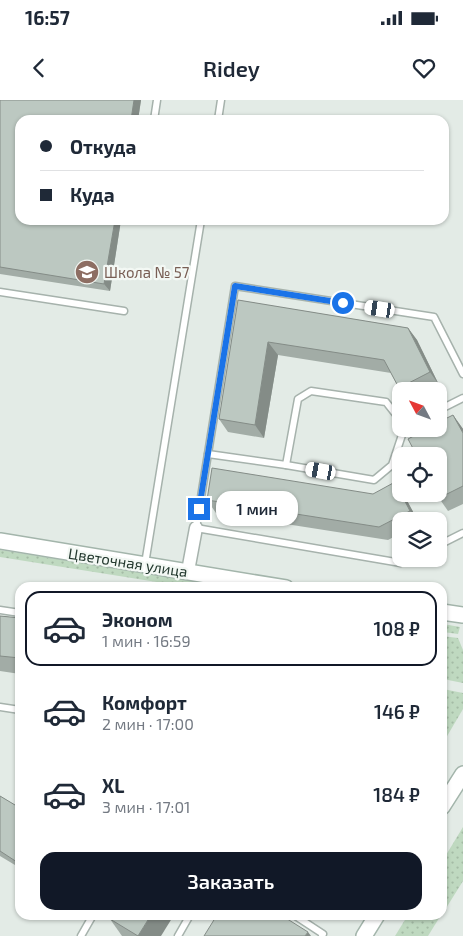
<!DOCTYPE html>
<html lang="ru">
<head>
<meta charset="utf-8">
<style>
  :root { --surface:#fff; --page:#f6f6f7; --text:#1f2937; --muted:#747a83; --line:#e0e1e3; --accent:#111827 }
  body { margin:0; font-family:"Exo 2",sans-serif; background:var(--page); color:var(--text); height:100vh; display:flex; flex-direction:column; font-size:19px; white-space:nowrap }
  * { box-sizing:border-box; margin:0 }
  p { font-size:16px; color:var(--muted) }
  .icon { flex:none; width:28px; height:28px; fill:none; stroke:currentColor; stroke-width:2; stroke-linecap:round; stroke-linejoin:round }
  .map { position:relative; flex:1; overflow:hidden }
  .panel { position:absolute; left:15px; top:482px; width:432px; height:338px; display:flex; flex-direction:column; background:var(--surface); border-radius:15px; box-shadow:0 1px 4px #0004 }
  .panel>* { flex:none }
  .guide { position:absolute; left:15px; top:15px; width:434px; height:110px; border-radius:15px; box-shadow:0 1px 4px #0004; display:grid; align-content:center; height:110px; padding:0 25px; background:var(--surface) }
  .needle { width:32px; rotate:311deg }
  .fabs { position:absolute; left:392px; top:282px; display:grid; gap:10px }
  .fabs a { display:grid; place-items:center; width:55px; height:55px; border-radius:10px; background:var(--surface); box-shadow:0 1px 4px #0004; font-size:25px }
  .end { position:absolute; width:22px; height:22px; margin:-11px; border:6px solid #1a73e8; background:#fff; box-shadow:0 0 0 2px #fff }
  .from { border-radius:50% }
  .bubble { position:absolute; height:35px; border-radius:15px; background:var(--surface); box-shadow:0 1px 4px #0004; font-size:16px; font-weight:600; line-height:35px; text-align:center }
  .car { position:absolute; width:15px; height:30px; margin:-15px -8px; border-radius:6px; box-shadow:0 0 4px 1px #0007; background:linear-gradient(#fff 24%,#345 0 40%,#fff 0 76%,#345 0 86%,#fff 0) }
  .guide b { display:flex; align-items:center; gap:18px; height:48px; font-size:19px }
  .guide b+b { border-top:1px solid var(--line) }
  .guide i { width:12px; height:12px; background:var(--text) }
  ul { padding:9px 0 0; list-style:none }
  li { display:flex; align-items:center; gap:15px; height:75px; margin:0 10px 8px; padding:0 15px; border:2px solid transparent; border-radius:15px }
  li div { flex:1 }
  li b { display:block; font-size:19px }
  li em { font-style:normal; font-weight:600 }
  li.active { border-color:var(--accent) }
  li>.icon { width:45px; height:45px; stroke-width:1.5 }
  .action { display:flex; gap:10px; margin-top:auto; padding:10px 25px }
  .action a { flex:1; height:58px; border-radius:15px; background:var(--accent); color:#fff; font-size:20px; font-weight:600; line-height:58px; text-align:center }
  .status { display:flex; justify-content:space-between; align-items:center; height:35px; padding:0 25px; background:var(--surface); direction:ltr }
  .status svg { height:14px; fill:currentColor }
  header { display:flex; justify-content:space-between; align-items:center; height:65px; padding:0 25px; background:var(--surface); font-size:22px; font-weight:600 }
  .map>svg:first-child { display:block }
  .grass { fill:url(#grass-dots) }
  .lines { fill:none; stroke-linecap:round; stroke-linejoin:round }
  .lane-casing { stroke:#a6b2ac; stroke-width:9 }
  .street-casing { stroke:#a6b2ac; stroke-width:15 }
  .secondary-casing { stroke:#a3b5ab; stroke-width:18 }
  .lane { stroke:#fff; stroke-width:6 }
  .street { stroke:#fff; stroke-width:12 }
  .secondary { stroke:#fff; stroke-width:15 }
  .wall { fill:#a2aca6 }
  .shaded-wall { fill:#848c87 }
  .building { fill:#bcc8c1; stroke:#848c87 }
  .route { stroke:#1a73e8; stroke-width:6 }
  .labels { text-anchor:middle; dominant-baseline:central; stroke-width:4.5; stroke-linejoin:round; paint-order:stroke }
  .education-label { font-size:15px; fill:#785e54; stroke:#f3f8f4; text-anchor:start }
  .street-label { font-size:15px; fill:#253a30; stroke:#f3f8f4 }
</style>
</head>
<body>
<div class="status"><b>16:57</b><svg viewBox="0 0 49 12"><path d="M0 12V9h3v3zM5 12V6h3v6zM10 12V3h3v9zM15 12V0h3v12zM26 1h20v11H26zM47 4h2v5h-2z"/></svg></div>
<header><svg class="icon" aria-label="back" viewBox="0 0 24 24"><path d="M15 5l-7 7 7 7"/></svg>Ridey<svg class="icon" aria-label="heart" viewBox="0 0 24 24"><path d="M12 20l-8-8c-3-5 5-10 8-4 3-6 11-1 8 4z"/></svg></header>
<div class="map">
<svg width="463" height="836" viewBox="0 0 463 836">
  <defs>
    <pattern id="grass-dots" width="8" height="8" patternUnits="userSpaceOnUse" patternTransform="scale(1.25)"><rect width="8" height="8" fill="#bfd9c0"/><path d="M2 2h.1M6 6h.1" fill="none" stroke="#a4bba5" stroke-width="1.8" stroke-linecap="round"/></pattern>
  </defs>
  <rect width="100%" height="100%" fill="#e3ebe6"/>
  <g class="grass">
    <polygon points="0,450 234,487 188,487 0,457"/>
    <polygon points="443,524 460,527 458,534 443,532"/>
    <polygon points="442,536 458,538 463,550 463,583 443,579"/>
    <polygon points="443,589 463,593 463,609 443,643"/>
    <polygon points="463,727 463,781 443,813 443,760"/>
    <polygon points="408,815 441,815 428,836 395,836"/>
  </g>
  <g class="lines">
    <g class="lane-casing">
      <g id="lane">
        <polyline points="154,20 157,0"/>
        <polyline points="218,20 221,0"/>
        <polyline points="0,192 124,211"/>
        <polyline points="439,310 463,298"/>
        <polyline points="208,354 286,365 298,299 311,291 386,302 401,321"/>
        <polyline points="286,365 374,380 392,365 404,329"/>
        <polyline points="439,445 463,433"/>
        <polyline points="410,459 401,463 196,428 235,186 434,217 463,274"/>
        <polyline points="145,464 201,120"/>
        <polyline points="0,510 20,513"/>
        <polyline points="0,607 20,610"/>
        <polyline points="294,815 323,834 322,836"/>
        <polyline points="81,836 93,815"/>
        <polyline points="178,836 190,815"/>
      </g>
    </g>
    <g class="street-casing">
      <polyline id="street" points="188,471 196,428"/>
    </g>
    <g class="secondary-casing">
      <g id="secondary">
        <polyline points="0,441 286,488"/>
        <polyline points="442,512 463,515"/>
        <polyline points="442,707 463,674"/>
        <polyline points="364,836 377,815"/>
      </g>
    </g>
    <use href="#lane" class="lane"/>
    <use href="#street" class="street"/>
    <use href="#secondary" class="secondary"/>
  </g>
  <g class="wall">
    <polygon points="0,0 141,0 138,20 20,20 20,120 121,120 110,191 0,174"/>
    <polygon points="238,200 408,228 417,240 439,285 427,291 401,291 401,292 391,273 278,255 264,338 228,332 219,319"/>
    <polygon points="453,315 463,329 463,404 448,411 439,398"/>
    <polygon points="373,394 404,395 418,421 401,421 401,433 388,440 216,413 207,400"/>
    <polygon points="0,516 20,518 20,574 0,571"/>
    <polygon points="0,696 20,708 20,768 0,756"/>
    <polygon points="110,819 161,836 122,836"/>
  </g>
  <g class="shaded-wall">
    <polygon points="134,0 141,0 138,20 131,20"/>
    <polygon points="115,120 121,120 110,191 104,184"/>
    <polygon points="408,228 417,240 439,285 430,272"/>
    <polygon points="268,242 278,255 264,338 255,325"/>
    <polygon points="453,315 463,329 463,333"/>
    <polygon points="395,382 401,391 401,394 403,394 404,395 418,421 410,411"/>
    <polygon points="151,815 174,815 161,836 138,836"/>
    <polygon points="308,832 311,836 305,836"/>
  </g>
  <g class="building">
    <polygon points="0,0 134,0 131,20 20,20 20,120 115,120 104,184 0,167"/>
    <polygon points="238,200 408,228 430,272 399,288 384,260 268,242 255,325 219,319"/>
    <polygon points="453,315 463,333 463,386 439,398 437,394 439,394 439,356 417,356 408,339 427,329 439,329 439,322"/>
    <polygon points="212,368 373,394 395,382 410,411 379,427 207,400"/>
    <polygon points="0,516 20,518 20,558 0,556"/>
    <polygon points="0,696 20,708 20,764 0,751"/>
    <polygon points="113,815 151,815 138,836 110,819"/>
    <polygon points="217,815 281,815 308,832 305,836 204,836"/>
  </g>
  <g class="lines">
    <polyline class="route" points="199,409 235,186 343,203"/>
  </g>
  <defs>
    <g id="school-disc" transform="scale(1.25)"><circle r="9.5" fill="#8d6e63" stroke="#f3f8f4"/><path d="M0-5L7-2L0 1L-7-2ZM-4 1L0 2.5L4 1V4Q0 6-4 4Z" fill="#fff"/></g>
  </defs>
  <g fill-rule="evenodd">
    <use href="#school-disc" x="87" y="172"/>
  </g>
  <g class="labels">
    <g class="education-label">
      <text x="104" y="172">Школа № 57</text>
    </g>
    <g class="street-label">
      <text transform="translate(128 462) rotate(9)">Цветочная улица</text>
    </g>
  </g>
</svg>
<div class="fabs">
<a><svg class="needle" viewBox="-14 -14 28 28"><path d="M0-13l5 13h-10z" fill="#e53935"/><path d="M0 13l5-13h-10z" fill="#747a83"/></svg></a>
<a><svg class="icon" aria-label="locate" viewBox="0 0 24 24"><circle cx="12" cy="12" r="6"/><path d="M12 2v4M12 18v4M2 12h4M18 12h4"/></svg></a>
<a><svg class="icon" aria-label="layers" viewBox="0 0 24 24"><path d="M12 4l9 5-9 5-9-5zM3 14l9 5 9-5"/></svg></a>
</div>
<i class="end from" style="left:343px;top:203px"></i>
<i class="end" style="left:199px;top:409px"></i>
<div class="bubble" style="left:216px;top:391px;width:82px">1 мин</div>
<i class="car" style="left:380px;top:209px;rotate:279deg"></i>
<i class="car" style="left:321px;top:371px;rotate:280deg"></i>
<div class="guide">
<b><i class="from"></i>Откуда</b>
<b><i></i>Куда</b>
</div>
<section class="panel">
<ul>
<li class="active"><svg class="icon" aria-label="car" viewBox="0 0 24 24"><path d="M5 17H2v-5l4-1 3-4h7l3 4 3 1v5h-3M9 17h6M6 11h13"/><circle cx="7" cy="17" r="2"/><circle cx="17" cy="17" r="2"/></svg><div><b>Эконом</b><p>1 мин · 16:59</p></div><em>108 ₽</em></li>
<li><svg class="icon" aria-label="car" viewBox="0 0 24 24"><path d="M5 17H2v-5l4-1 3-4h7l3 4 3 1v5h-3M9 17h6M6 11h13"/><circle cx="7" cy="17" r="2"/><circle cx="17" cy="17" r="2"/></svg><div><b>Комфорт</b><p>2 мин · 17:00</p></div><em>146 ₽</em></li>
<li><svg class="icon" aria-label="car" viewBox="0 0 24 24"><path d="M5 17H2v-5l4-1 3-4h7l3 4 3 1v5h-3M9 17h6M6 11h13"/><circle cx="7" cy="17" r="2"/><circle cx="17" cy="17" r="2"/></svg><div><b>XL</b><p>3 мин · 17:01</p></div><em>184 ₽</em></li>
</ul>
<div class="action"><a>Заказать</a></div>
</section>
</div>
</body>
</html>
